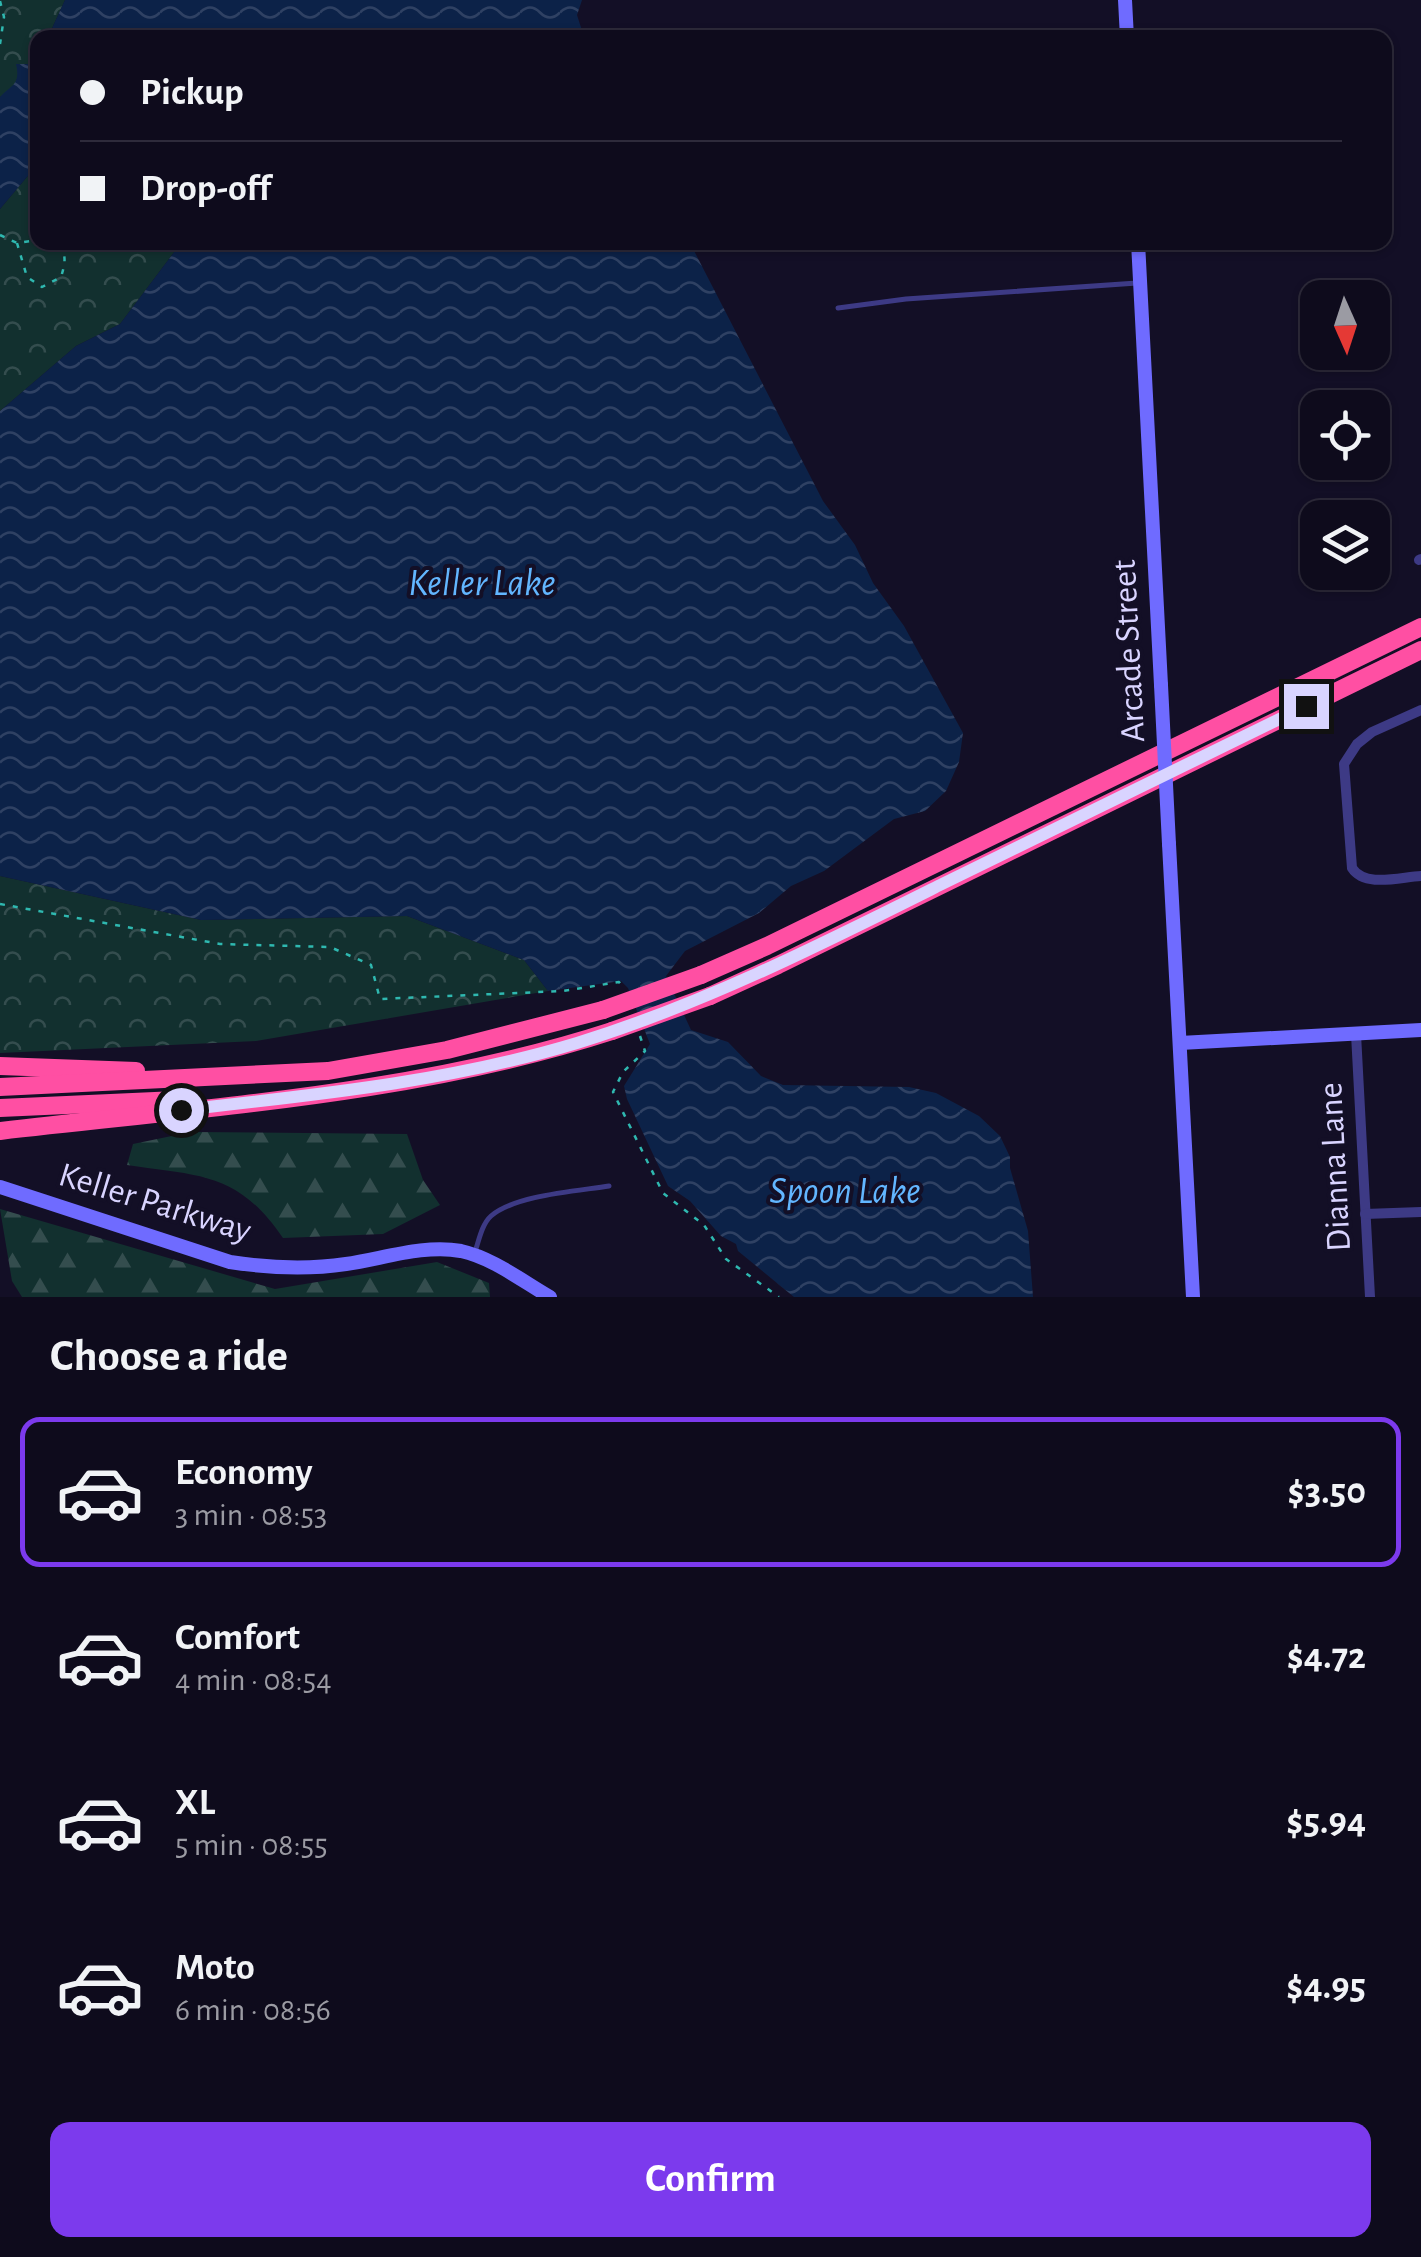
<!DOCTYPE html>
<html lang="en">
<head>
<meta charset="utf-8">
<style>
  :root { --surface:#0e0b1c; --page:#171425; --text:#f1f3f6; --muted:#9b9ba3; --line:#2e2b3b; --accent:#7c3aed }
  body { margin:0; font-family:"Alegreya Sans",sans-serif; background:var(--page); color:var(--text); height:100vh; display:flex; flex-direction:column; font-size:38px; white-space:nowrap }
  * { box-sizing:border-box; margin:0 }
  p { font-size:32px; color:var(--muted) }
  .icon { flex:none; width:55px; height:55px; fill:none; stroke:currentColor; stroke-width:2; stroke-linecap:round; stroke-linejoin:round }
  .map { position:relative; height:1297px; overflow:hidden }
  .sheet { display:flex; flex-direction:column; background:var(--surface); flex:1 }
  .sheet>* { flex:none }
  .top-card { position:absolute; left:30px; top:30px; width:1362px; height:220px; border-radius:20px; box-shadow:0 2px 8px #0004,0 0 0 2px var(--line); display:grid; align-content:center; height:220px; padding:0 50px; background:var(--surface) }
  .needle { width:65px; rotate:177deg }
  .fabs { position:absolute; left:1300px; top:280px; display:grid; gap:20px }
  .fabs a { display:grid; place-items:center; width:90px; height:90px; border-radius:20px; background:var(--surface); box-shadow:0 2px 8px #0004,0 0 0 2px var(--line); font-size:50px }
  .end { position:absolute; width:45px; height:45px; margin:-22px; border:12px solid #d9d4ff; background:#111; box-shadow:0 0 0 5px #111 }
  .from { border-radius:50% }
  .top-card b { display:flex; align-items:center; gap:35px; height:95px; font-size:38px }
  .top-card b+b { border-top:2px solid var(--line) }
  .top-card i { width:25px; height:25px; background:var(--text) }
  ul { padding:0; list-style:none }
  li { display:flex; align-items:center; gap:30px; height:150px; margin:0 20px 15px; padding:0 30px; border:5px solid transparent; border-radius:20px }
  li div { flex:1 }
  li b { display:block; font-size:38px }
  li em { font-style:normal; font-weight:600 }
  li.active { border-color:var(--accent) }
  li>.icon { width:90px; height:90px; stroke-width:1.5 }
  h2 { padding:0 50px; font-size:45px; line-height:120px }
  .button { display:flex; gap:20px; margin-top:auto; padding:20px 50px }
  .button a { flex:1; height:115px; border-radius:20px; background:var(--accent); color:#fff; font-size:40px; font-weight:600; line-height:115px; text-align:center }
  .map>svg:first-child { display:block }
  .forest { fill:url(#forest-firs) }
  .park { fill:url(#park-crowns) }
  .water { fill:url(#water-waves) }
  .lines { fill:none; stroke-linecap:round; stroke-linejoin:round }
  .path { stroke:#2fb8b0; stroke-width:2.5; stroke-dasharray:5 8; stroke-linecap:butt }
  .lane { stroke:#3d3a85; stroke-width:5 }
  .street { stroke:#3d3a85; stroke-width:10 }
  .secondary { stroke:#6f6bff; stroke-width:14 }
  .highway { stroke:#ff4fa3; stroke-width:18 }
  .secondary-bridge { stroke:#6f6bff; stroke-width:14 }
  .highway-bridge { stroke:#ff4fa3; stroke-width:18 }
  .route { stroke:#d9d4ff; stroke-width:12 }
  .labels { text-anchor:middle; dominant-baseline:central; stroke-width:8; stroke-linejoin:round; paint-order:stroke }
  .street-label { font-size:35px; fill:#d9d4ff; stroke:#130f26 }
  .water-label { font-size:38px; font-style:italic; fill:#62b6ff; stroke:#130f26 }
</style>
</head>
<body>
<div class="map">
<svg width="1421" height="1297" viewBox="0 0 1421 1297">
  <defs>
    <pattern id="forest-firs" width="22" height="20" patternUnits="userSpaceOnUse" patternTransform="scale(2.5)"><rect width="22" height="20" fill="#12302f"/><path d="M5 1l3.5 6h-7zM16 11l3.5 6h-7z" fill="#344d4e"/></pattern>
    <pattern id="park-crowns" width="20" height="18" patternUnits="userSpaceOnUse" patternTransform="scale(2.5)"><rect width="20" height="18" fill="#12302f"/><path d="M2 6a3 3 0 1 1 6 0M12 15a3 3 0 1 1 6 0" fill="none" stroke="#344d4e"/></pattern>
    <pattern id="water-waves" width="16" height="10" patternUnits="userSpaceOnUse" patternTransform="scale(2.5)"><rect width="16" height="10" fill="#0c2248"/><path d="M0 5q4-4 8 0t8 0" fill="none" stroke="#2f4163"/></pattern>
  </defs>
  <rect width="100%" height="100%" fill="#130f26"/>
  <g class="forest">
    <path d="M191,1132L407,1134L423,1180L440,1205L383,1234L283,1238C238,1172 200,1176 127,1165L133,1144Z"/>
    <polygon points="0,1209 275,1289 437,1262 489,1283 490,1297 22,1297 12,1281"/>
  </g>
  <g class="park">
    <polygon points="0,0 65,0 48,37 38,38 37,53 18,76 13,90 0,97"/>
    <polygon points="37,165 38,242 181,243 120,324 76,346 0,411 0,209"/>
    <polygon points="0,876 201,920 407,916 524,960 548,991 256,1041 0,1053"/>
  </g>
  <g class="water">
    <polygon points="65,0 582,0 577,15 584,37 48,37"/>
    <path d="M37,53V165L0,209V97C11,85 21,85 16,64H28Z"/>
    <polygon points="181,243 690,243 823,501 855,545 873,583 904,626 963,733 959,762 946,791 925,811 894,819 824,871 791,886 759,913 685,951 666,976 691,1030 728,1042 761,1076 783,1085 909,1087 936,1093 979,1116 1000,1136 1010,1157 1010,1168 1028,1231 1033,1297 794,1297 738,1251 736,1244 721,1236 690,1201 668,1186 627,1099 624,1086 650,1044 628,988 621,981 548,991 524,960 407,916 201,920 0,876 0,411 76,346 120,324"/>
  </g>
  <g class="lines">
    <g class="path">
      <polyline points="0,1 4,17 0,44"/>
      <polyline points="0,235 17,243 38,240"/>
      <path d="M17,243L27,277L42,287L61,277C65,264 68,252 56,242"/>
      <polyline points="0,904 220,944 330,947 371,965 380,999 563,991 619,982 622,986"/>
      <polyline points="640,1036 645,1051 623,1072 613,1092 657,1181 663,1193 704,1225 726,1259 779,1297"/>
    </g>
    <g class="lane">
      <polyline points="754,38 799,31 819,38"/>
      <polyline points="838,308 906,299 1137,283"/>
      <path d="M475,1252C479,1240 482,1224 491,1216C515,1195 578,1191 609,1186"/>
    </g>
    <g class="street">
      <polyline points="1419,560 1421,559"/>
      <path d="M1421,710L1372,732L1357,744L1344,764L1352,868C1365,888 1400,877 1421,876"/>
      <polyline points="1356,1034 1370,1297"/>
      <polyline points="1365,1214 1421,1212"/>
    </g>
    <g class="secondary">
      <polyline points="1125,0 1127,38"/>
      <polyline points="1138,242 1161,685"/>
      <polyline points="1169,844 1193,1297"/>
      <polyline points="1180,1043 1421,1030"/>
      <path d="M0,1187L230,1262C269,1268 306,1270 346,1264C382,1259 424,1244 461,1251C493,1258 522,1281 550,1297"/>
    </g>
    <g class="highway">
      <polyline points="701,975 767,946 1421,627"/>
      <polyline points="710,996 778,965 1421,650"/>
      <polyline points="0,1066 136,1071"/>
      <polyline points="0,1087 328,1071 447,1050 603,1010"/>
      <polyline points="0,1108 177,1100"/>
      <path d="M0,1131C205,1107 415,1095 612,1031"/>
    </g>
    <polyline class="secondary-bridge" points="1161,685 1169,844"/>
    <g class="highway-bridge">
      <polyline points="603,1010 701,975"/>
      <polyline points="612,1031 710,996"/>
    </g>
  </g>
  <g class="lines">
    <path class="route" d="M181,1110C314,1095 448,1082 577,1043C703,1004 820,945 938,886C1060,826 1183,766 1306,706"/>
  </g>
  <g class="labels">
    <g class="street-label">
      <text transform="translate(1129 651) rotate(-93)">Arcade Street</text>
      <text transform="translate(1335 1167) rotate(-93)">Dianna Lane</text>
      <text transform="translate(155 1203) rotate(17)">Keller Parkway</text>
    </g>
    <g class="water-label">
      <text x="482" y="584">Keller Lake</text>
      <text x="845" y="1192">Spoon Lake</text>
    </g>
  </g>
</svg>
<div class="fabs">
<a><svg class="needle" viewBox="-14 -14 28 28"><path d="M0-13l5 13h-10z" fill="#e53935"/><path d="M0 13l5-13h-10z" fill="#9b9ba3"/></svg></a>
<a><svg class="icon" aria-label="locate" viewBox="0 0 24 24"><circle cx="12" cy="12" r="6"/><path d="M12 2v4M12 18v4M2 12h4M18 12h4"/></svg></a>
<a><svg class="icon" aria-label="layers" viewBox="0 0 24 24"><path d="M12 4l9 5-9 5-9-5zM3 14l9 5 9-5"/></svg></a>
</div>
<i class="end from" style="left:181px;top:1110px"></i>
<i class="end" style="left:1306px;top:706px"></i>
<div class="top-card">
<b><i class="from"></i>Pickup</b>
<b><i></i>Drop-off</b>
</div>
</div>
<section class="sheet">
<h2>Choose a ride</h2>
<ul>
<li class="active"><svg class="icon" aria-label="car" viewBox="0 0 24 24"><path d="M5 17H2v-5l4-1 3-4h7l3 4 3 1v5h-3M9 17h6M6 11h13"/><circle cx="7" cy="17" r="2"/><circle cx="17" cy="17" r="2"/></svg><div><b>Economy</b><p>3 min · 08:53</p></div><em>$3.50</em></li>
<li><svg class="icon" aria-label="car" viewBox="0 0 24 24"><path d="M5 17H2v-5l4-1 3-4h7l3 4 3 1v5h-3M9 17h6M6 11h13"/><circle cx="7" cy="17" r="2"/><circle cx="17" cy="17" r="2"/></svg><div><b>Comfort</b><p>4 min · 08:54</p></div><em>$4.72</em></li>
<li><svg class="icon" aria-label="car" viewBox="0 0 24 24"><path d="M5 17H2v-5l4-1 3-4h7l3 4 3 1v5h-3M9 17h6M6 11h13"/><circle cx="7" cy="17" r="2"/><circle cx="17" cy="17" r="2"/></svg><div><b>XL</b><p>5 min · 08:55</p></div><em>$5.94</em></li>
<li><svg class="icon" aria-label="car" viewBox="0 0 24 24"><path d="M5 17H2v-5l4-1 3-4h7l3 4 3 1v5h-3M9 17h6M6 11h13"/><circle cx="7" cy="17" r="2"/><circle cx="17" cy="17" r="2"/></svg><div><b>Moto</b><p>6 min · 08:56</p></div><em>$4.95</em></li>
</ul>
<div class="button"><a>Confirm</a></div>
</section>
</body>
</html>
